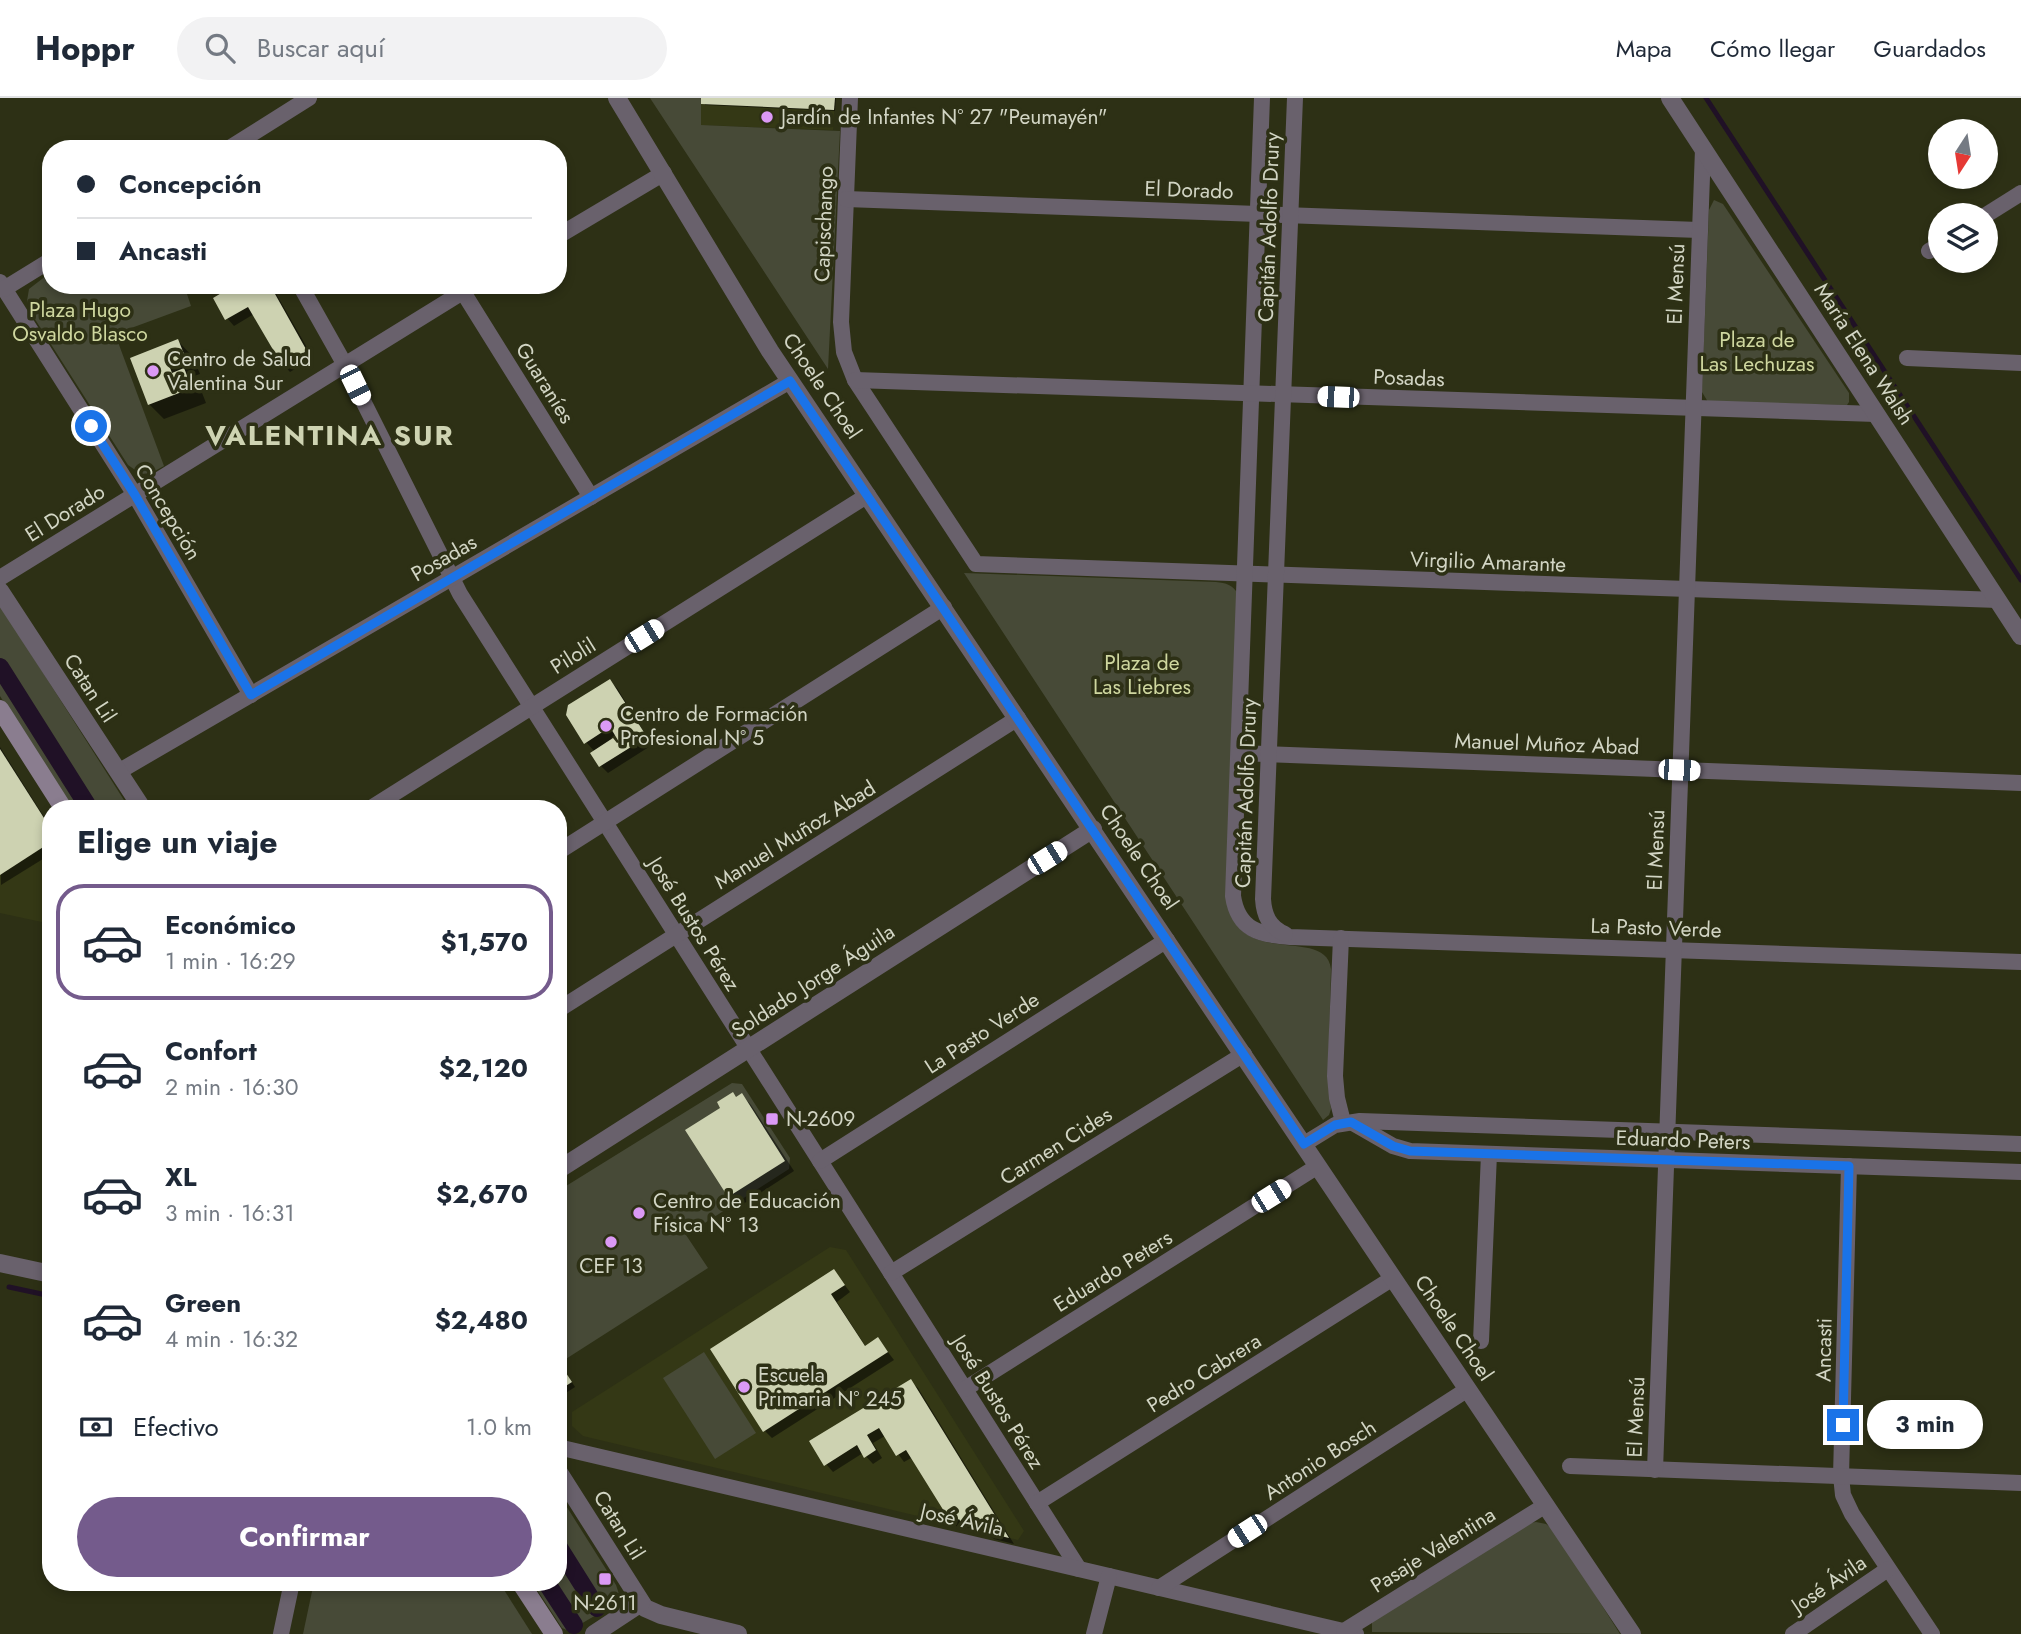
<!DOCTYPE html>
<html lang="es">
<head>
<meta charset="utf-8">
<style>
  :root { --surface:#fff; --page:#f2f2f3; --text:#1f2937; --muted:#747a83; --line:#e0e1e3; --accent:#745b8c }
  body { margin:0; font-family:Jost,sans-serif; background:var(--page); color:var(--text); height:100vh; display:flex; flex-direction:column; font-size:26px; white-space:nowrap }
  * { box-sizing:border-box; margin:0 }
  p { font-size:23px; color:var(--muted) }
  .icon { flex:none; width:38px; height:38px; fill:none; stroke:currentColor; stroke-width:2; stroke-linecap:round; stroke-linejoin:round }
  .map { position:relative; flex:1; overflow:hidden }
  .panel { position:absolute; left:42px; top:702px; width:525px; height:791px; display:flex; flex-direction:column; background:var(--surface); border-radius:28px; box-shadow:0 4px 10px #0003 }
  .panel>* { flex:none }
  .hud { position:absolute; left:42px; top:42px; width:525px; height:154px; border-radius:28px; box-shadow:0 4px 10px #0003; display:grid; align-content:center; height:154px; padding:0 35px; background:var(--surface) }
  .needle { width:46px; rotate:192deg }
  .tools { position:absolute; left:1928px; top:21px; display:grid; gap:14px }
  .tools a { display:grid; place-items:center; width:70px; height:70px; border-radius:50%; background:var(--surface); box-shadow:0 4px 10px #0003; font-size:35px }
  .end { position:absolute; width:32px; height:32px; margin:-16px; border:9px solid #1a73e8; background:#fff; box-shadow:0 0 0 4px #fff }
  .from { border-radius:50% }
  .bubble { position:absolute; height:49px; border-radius:24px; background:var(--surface); box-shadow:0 4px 10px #0003; font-size:23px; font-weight:700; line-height:49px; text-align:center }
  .car { position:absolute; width:21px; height:42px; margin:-21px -10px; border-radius:9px; box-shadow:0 0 5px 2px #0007; background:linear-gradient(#fff 24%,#345 0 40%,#fff 0 76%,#345 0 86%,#fff 0) }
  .hud b { display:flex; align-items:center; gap:24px; height:66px; font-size:26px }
  .hud b+b { border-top:2px solid var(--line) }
  .hud i { width:18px; height:18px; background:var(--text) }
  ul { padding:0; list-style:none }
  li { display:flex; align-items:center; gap:21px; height:116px; margin:0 14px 10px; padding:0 21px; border:4px solid transparent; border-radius:28px }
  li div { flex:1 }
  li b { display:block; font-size:26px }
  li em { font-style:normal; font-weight:700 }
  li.active { border-color:var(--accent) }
  li>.icon { width:63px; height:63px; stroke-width:1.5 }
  h2 { padding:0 35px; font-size:32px; line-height:84px }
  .pay { display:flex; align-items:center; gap:18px; height:77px; padding:0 35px; font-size:26px }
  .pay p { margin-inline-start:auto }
  .action { display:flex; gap:14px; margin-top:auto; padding:14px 35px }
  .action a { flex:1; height:80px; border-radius:42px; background:var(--accent); color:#fff; font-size:28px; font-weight:700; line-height:80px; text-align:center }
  header { display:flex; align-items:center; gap:42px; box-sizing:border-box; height:98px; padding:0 35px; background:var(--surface); border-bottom:2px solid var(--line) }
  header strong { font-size:33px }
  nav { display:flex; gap:38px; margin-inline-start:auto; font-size:24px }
  .search { width:490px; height:63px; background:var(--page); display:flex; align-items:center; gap:18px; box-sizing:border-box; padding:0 24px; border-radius:38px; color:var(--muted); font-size:26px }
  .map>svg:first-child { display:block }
  .built { fill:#343815 }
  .green { fill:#474a37 }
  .shadow { fill:#0007; fill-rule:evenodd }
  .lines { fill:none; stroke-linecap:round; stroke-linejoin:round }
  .stream { stroke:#201126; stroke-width:5 }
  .canal { stroke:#201126; stroke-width:18 }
  .building { fill:#cdd2b1 }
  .minor { stroke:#69616c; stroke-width:16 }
  .tertiary { stroke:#69616c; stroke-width:18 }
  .secondary { stroke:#8a7d8f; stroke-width:18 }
  .route { stroke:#1a73e8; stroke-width:9 }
  .poi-dot { fill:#db99f5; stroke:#2d3015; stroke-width:2.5 }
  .labels { text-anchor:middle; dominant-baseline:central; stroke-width:7; stroke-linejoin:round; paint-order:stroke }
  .poi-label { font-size:21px; fill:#d2d5c4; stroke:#2d3015; text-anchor:start }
  .street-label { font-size:21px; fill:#d2d5c4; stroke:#2d3015 }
  .park-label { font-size:21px; fill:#cfd79f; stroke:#2d3015 }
  .district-label { font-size:28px; font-weight:bold; letter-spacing:2px; fill:#ced3b2; stroke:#2d3015 }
</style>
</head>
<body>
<header>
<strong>Hoppr</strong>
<div class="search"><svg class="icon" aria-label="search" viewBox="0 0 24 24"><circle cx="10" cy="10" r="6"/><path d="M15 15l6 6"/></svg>Buscar aquí</div>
<nav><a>Mapa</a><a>Cómo llegar</a><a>Guardados</a></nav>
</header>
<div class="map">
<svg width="2021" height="1536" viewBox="0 0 2021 1536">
  <rect width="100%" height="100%" fill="#2d3015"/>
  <g class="built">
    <polygon points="701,0 835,0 833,32 700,27"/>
    <polygon points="0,651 51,731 51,826 0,815"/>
    <polygon points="830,1149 846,1152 1024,1433 1018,1442 583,1338 572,1328 572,1314"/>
  </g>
  <g class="green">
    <polygon points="650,0 701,0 701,27 840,33 828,271"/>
    <polygon points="1714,102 1723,106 1849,295 1849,304 1847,307 1708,304 1702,294 1709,112"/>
    <polygon points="51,174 51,187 184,187 191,208 115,236 164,368 151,375 141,376 128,367 31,215 27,203 29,191"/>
    <path d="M964,475L1216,484C1226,485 1233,487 1238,496L1229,810C1244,869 1326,829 1331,871L1328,984L1331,1011L1329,1017L1323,1022Z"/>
    <polygon points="0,507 129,710 71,710 0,598"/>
    <polygon points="732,985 742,986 790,1060 789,1071 686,1137 708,1170 558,1266 558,1093"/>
    <polygon points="704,1254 756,1335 715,1361 663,1280"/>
    <polygon points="558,1395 616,1487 619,1496 613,1507 569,1533 562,1530 532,1484 558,1484"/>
    <polygon points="1536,1424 1546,1426 1554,1432 1620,1536 1372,1534 1372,1524 1530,1425"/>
    <polygon points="314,1484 499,1484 532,1536 303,1536"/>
  </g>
  <g class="shadow">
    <polygon points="703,0 836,0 835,13 705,7"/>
    <polygon points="239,187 271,187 313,260 290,274 283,266 254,216 234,228 227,220"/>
    <polygon points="178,243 193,259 200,276 191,279 199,287 206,305 164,321 149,306"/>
    <path d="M609,583L617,590L652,647L608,675L601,668L595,654L586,644ZM616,636L621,644L617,647L611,640Z"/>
    <polygon points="0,649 51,730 51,756 1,787"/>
    <polygon points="742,997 751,1007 794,1073 740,1108 730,1098 687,1033"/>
    <polygon points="834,1173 850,1194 837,1204 866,1249 878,1241 894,1262 772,1340 765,1333"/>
    <polygon points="558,1268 564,1272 575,1289 558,1300"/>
    <polygon points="910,1283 918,1290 1014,1446 994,1441 984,1429 973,1435 966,1428 960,1432 953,1424 913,1359 904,1364 885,1338 873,1345 882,1360 873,1366 863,1355 833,1374 826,1366"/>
  </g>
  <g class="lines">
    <g class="stream">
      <polyline points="1706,0 2021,482"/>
      <polyline points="9,1189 51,1198"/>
    </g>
    <g class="canal">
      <polyline points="0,569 89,710"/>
      <polyline points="558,1448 597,1510"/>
      <polyline points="546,1484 574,1527"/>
    </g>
  </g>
  <g class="building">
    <polygon points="701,0 835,0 834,12 701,6"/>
    <polygon points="235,187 270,187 307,253 282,267 248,209 225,222 213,200"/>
    <polygon points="178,241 186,261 169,267 172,275 184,270 192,290 148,307 130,260"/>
    <polygon points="610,581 647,639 599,669 590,655 613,640 617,645 619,644 610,629 584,646 566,617 568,607"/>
    <polygon points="0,651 51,731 51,744 0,777"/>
    <polygon points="733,994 736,999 742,995 785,1063 728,1099 685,1032 720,1010 717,1004"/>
    <polygon points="834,1171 845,1187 831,1196 865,1248 878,1239 888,1254 763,1334 710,1251"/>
    <polygon points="558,1263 572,1284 558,1293"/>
    <polygon points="911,1281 1009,1440 985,1434 977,1422 964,1429 959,1421 952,1426 906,1352 896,1358 879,1330 867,1337 876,1352 864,1360 857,1347 824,1368 809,1343"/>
  </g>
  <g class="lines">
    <g class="minor">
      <polyline points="850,0 841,224 844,254 855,282 976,466 1998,502"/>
      <path d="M1262,0L1233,798C1238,832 1260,837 1290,839L2021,864"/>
      <polyline points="228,51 309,0"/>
      <polyline points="846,101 1699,132"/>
      <polyline points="1986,117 2021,95"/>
      <polyline points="558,138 664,75"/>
      <polyline points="1929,153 1941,146"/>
      <polyline points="0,184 135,397 251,597"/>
      <polyline points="300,187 345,267 460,496 1079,1471"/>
      <polyline points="4,191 51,162"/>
      <polyline points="463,194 591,399"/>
      <polyline points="1907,260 2021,265"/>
      <polyline points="855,282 1876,316"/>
      <polyline points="0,480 474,187"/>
      <polyline points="1239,655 2021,685"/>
      <polyline points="118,674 790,283"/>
      <polyline points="371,710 868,397"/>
      <polyline points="558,754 944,509"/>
      <path d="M1285,836C1269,829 1264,817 1263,801L1295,0"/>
      <polyline points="1341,840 1335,978 1337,1000 1343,1024"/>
      <polyline points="558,912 1018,620"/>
      <polyline points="1353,1025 1393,1048 1410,1053 2021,1074"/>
      <polyline points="1304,1046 1335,1027 1360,1023 2021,1046"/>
      <polyline points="820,1063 1167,842"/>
      <polyline points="1849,1068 1841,1378 1843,1397 1852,1416 1932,1536"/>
      <polyline points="891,1175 1244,956"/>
      <polyline points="1481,1243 1489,1056"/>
      <polyline points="965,1291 1318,1068"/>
      <polyline points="558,1349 1356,1536"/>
      <polyline points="1570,1368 2021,1385"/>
      <polyline points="1655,1372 1703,51"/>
      <polyline points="1037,1405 1393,1180"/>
      <polyline points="1159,1490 1468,1291"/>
      <polyline points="1344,1533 1546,1407"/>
      <polyline points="281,1536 292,1484"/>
      <polyline points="1094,1536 1109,1478"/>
      <polyline points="1793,1536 1888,1471"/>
    </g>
    <g class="tertiary">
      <polyline points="617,0 770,253 1632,1536"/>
      <polyline points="1670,0 2021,538"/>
      <polyline points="0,493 142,710"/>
      <polyline points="558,1072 1093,731"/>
      <polyline points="0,1165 51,1176"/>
      <polyline points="558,1373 645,1510 661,1517 738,1536"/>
      <polyline points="594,1536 641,1505"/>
    </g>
    <g class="secondary">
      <polyline points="0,611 63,710"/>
      <polyline points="520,1484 554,1536"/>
    </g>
  </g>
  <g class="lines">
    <polyline class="route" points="91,328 135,397 251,597 790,283 1304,1046 1335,1027 1351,1024 1393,1048 1410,1053 1849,1068 1843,1327"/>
  </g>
  <g class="poi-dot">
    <circle cx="767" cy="19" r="7"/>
    <circle cx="153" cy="273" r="7"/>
    <circle cx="606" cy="628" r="7"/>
    <rect x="765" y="1014" width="14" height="14" rx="3.5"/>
    <circle cx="639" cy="1115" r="7"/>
    <circle cx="611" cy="1144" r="7"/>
    <circle cx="744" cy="1289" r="7"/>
    <rect x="598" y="1474" width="14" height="14" rx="3.5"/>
  </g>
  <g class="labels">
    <g class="poi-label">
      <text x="781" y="19">Jardín de Infantes N° 27 "Peumayén"</text>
      <text x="167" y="261">Centro de Salud<tspan x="167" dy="24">Valentina Sur</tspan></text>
      <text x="620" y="616">Centro de Formación<tspan x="620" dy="24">Profesional N° 5</tspan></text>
      <text x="786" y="1021">N-2609</text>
      <text x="653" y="1103">Centro de Educación<tspan x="653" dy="24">Física N° 13</tspan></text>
      <text x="611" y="1168" text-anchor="middle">CEF 13</text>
      <text x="758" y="1277">Escuela<tspan x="758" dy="24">Primaria N° 245</tspan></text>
      <text x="605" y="1505" text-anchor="middle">N-2611</text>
    </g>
    <g class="street-label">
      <text transform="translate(1189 92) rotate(2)">El Dorado</text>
      <text transform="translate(824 126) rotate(-88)">Capischango</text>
      <text transform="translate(1269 129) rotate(-88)">Capitán Adolfo Drury</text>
      <text transform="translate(1676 186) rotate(-88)">El Mensú</text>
      <text transform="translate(1864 256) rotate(57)">María Elena Walsh</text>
      <text transform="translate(1409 280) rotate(2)">Posadas</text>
      <text transform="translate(545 285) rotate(58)">Guaraníes</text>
      <text transform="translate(822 288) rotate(56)">Choele Choel</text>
      <text transform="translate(168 414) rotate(59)">Concepción</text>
      <text transform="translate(65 415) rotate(-32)">El Dorado</text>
      <text transform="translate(444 460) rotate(-30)">Posadas</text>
      <text transform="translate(1488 464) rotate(2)">Virgilio Amarante</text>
      <text transform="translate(573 558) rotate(-32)">Pilolil</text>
      <text transform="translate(90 590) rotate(57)">Catan Lil</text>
      <text transform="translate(1547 646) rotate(2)">Manuel Muñoz Abad</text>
      <text transform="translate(1246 695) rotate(-88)">Capitán Adolfo Drury</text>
      <text transform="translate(795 737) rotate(-32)">Manuel Muñoz Abad</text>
      <text transform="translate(1656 752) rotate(-88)">El Mensú</text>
      <text transform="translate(1139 759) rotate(56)">Choele Choel</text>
      <text transform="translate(694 826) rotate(58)">José Bustos Pérez</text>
      <text transform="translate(1656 830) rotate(2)">La Pasto Verde</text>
      <text transform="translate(813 883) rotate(-33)">Soldado Jorge Águila</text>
      <text transform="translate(982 935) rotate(-33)">La Pasto Verde</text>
      <text transform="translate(1683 1042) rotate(2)">Eduardo Peters</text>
      <text transform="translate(1056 1048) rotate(-32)">Carmen Cides</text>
      <text transform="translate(1113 1173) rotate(-32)">Eduardo Peters</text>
      <text transform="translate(1454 1230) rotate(56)">Choele Choel</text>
      <text transform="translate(1824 1252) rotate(-89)">Ancasti</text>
      <text transform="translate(1204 1275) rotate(-32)">Pedro Cabrera</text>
      <text transform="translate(998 1304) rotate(58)">José Bustos Pérez</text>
      <text transform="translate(1636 1319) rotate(-88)">El Mensú</text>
      <text transform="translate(1320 1362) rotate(-33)">Antonio Bosch</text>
      <text transform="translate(962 1422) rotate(13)">José Ávila</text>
      <text transform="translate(619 1427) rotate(58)">Catan Lil</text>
      <text transform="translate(1433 1452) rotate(-32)">Pasaje Valentina</text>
      <text transform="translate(1829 1486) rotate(-34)">José Ávila</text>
    </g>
    <g class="park-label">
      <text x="80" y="212">Plaza Hugo<tspan x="80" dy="24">Osvaldo Blasco</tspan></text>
      <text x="1757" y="242">Plaza de<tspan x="1757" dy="24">Las Lechuzas</tspan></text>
      <text x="1142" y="565">Plaza de<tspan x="1142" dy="24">Las Liebres</tspan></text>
    </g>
    <g class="district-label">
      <text x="330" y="337">VALENTINA SUR</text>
    </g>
  </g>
</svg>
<div class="tools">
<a><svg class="needle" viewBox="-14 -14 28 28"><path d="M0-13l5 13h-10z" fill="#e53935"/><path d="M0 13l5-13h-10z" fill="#747a83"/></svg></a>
<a><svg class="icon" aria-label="layers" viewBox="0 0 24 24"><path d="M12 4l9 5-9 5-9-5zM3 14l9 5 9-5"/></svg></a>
</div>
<i class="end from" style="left:91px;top:328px"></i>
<i class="end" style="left:1843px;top:1327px"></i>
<div class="bubble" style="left:1867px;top:1302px;width:116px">3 min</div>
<i class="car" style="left:355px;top:287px;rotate:154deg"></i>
<i class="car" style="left:1338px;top:299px;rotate:272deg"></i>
<i class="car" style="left:644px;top:538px;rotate:58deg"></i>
<i class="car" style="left:1679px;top:672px;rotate:92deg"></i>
<i class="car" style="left:1047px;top:760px;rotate:58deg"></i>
<i class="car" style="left:1271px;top:1098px;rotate:58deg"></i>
<i class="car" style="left:1247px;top:1433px;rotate:237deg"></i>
<div class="hud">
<b><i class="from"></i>Concepción</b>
<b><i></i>Ancasti</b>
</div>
<section class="panel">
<h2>Elige un viaje</h2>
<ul>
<li class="active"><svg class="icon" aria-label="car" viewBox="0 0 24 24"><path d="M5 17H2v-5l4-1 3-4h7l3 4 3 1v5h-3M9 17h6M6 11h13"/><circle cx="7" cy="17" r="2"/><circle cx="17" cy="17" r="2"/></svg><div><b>Económico</b><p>1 min · 16:29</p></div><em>$1,570</em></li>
<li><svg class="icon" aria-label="car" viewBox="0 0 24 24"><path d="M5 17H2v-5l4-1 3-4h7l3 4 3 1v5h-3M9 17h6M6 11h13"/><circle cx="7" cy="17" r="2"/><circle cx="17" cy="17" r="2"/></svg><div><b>Confort</b><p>2 min · 16:30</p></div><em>$2,120</em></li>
<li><svg class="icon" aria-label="car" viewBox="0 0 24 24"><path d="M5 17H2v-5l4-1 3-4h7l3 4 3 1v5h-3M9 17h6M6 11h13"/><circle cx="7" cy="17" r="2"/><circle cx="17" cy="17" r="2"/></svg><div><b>XL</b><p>3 min · 16:31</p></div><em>$2,670</em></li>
<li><svg class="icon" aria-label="car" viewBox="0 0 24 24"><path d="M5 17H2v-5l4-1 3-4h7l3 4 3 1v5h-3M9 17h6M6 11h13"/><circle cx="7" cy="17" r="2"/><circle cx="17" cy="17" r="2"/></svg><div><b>Green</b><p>4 min · 16:32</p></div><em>$2,480</em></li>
</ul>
<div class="pay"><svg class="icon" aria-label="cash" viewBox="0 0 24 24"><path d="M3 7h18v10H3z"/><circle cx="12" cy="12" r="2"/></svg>Efectivo<p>1.0 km</p></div>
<div class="action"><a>Confirmar</a></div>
</section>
</div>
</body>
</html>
